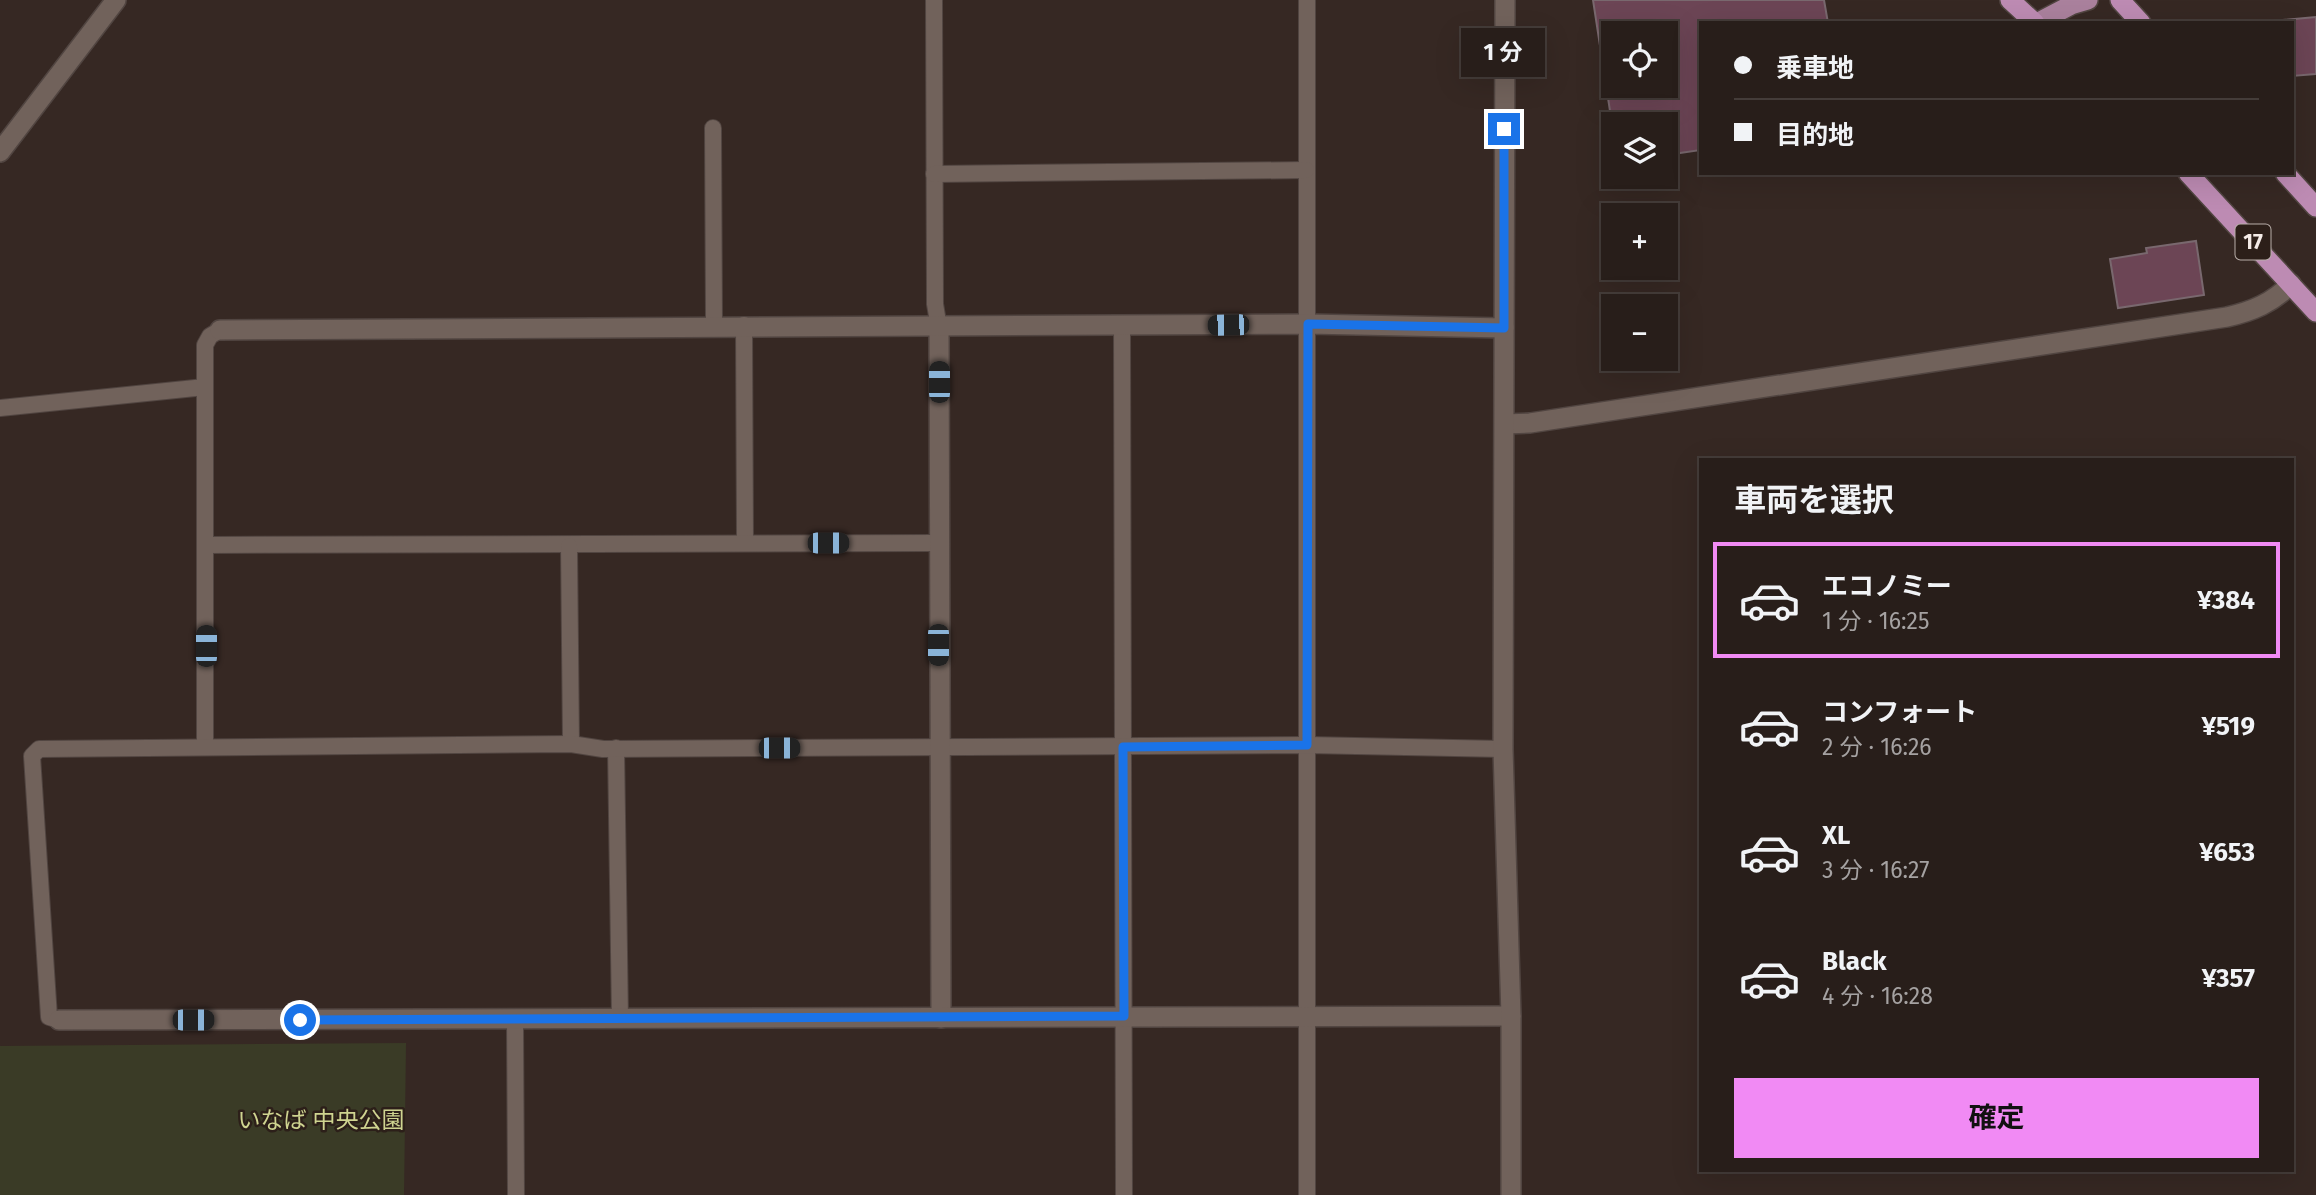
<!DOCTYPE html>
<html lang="ja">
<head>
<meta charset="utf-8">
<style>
  :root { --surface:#281e1a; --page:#302723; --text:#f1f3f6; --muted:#a5a2a2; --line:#443c39; --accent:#f18af4 }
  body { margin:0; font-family:"Fira Sans","Noto Sans JP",sans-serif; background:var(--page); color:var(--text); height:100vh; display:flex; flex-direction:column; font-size:26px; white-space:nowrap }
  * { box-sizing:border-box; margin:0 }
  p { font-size:23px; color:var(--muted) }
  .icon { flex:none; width:38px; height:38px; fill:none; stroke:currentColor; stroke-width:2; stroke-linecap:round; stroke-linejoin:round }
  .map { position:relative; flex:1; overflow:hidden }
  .details { position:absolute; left:1699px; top:458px; width:595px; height:714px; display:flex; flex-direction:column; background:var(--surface); border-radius:0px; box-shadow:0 7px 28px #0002,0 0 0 2px var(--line) }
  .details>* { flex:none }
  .guide { position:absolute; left:1699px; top:21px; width:595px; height:154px; border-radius:0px; box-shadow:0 7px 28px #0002,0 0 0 2px var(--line); display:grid; align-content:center; height:154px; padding:0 35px; background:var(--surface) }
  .fabs { position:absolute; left:1601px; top:21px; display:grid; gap:14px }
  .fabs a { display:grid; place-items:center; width:77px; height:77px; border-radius:0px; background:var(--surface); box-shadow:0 7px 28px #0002,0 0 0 2px var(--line); font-size:35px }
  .end { position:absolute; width:32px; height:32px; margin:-16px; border:9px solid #1a73e8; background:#fff; box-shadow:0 0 0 4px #fff }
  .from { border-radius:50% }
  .bubble { position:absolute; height:49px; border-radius:0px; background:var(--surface); box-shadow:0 7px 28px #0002,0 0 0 2px var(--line); font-size:23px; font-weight:700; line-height:49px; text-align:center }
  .car { position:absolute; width:21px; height:42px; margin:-21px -10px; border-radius:9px; box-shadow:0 0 5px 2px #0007; background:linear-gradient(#222 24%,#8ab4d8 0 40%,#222 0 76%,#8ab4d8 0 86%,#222 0) }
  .guide b { display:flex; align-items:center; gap:24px; height:66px; font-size:26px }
  .guide b+b { border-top:2px solid var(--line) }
  .guide i { width:18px; height:18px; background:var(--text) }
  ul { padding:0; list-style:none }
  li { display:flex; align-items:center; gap:21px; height:116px; margin:0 14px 10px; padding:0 21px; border:4px solid transparent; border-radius:0px }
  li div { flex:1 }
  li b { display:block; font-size:26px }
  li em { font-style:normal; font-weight:700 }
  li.current { border-color:var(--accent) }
  li>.icon { width:63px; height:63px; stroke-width:1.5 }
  h2 { padding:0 35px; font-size:32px; line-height:84px }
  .button { display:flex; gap:14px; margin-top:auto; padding:14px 35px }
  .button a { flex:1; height:80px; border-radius:0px; background:var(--accent); color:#111; font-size:28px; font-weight:700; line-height:80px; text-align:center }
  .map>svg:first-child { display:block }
  .green { fill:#3a3b26 }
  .building { fill:#6c4555; stroke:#79686e; stroke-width:2; fill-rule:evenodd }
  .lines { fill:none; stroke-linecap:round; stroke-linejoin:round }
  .service-casing { stroke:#514541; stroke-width:18 }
  .minor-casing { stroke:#514541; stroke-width:22 }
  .tertiary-casing { stroke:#514541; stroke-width:22 }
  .primary-casing { stroke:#514541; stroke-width:22 }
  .trunk-casing { stroke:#514541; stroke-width:22 }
  .service { stroke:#71625b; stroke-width:16 }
  .minor { stroke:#71625b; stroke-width:19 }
  .tertiary { stroke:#71625b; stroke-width:19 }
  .primary { stroke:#aa819d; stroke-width:19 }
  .trunk { stroke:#bd8bb3; stroke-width:19 }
  .route { stroke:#1a73e8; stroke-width:9 }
  .labels { text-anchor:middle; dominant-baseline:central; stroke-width:5; stroke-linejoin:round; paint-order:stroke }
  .shield { fill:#2c1f19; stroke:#b8aea9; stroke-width:2 }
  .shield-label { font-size:21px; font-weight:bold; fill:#f4ebe7 }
  .park-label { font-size:23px; fill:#cfd490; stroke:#2c1f19 }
</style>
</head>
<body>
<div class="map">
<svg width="2316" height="1195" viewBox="0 0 2316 1195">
  <rect width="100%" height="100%" fill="#362823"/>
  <polygon class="green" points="406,1043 404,1195 0,1195 0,1046"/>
  <g class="building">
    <path d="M1593,0H1824L1828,23H1701V150L1666,155V124H1614V137ZM1614,33H1666V86H1614Z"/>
    <polygon points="2316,17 2316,74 2292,76 2292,23 2260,22"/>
    <polygon points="2196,241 2204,295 2118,308 2110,259 2147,253 2146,248"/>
  </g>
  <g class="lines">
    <g class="service-casing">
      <g id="service">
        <polyline points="934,0 935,304 939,328"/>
        <polyline points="1307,0 1307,1195"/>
        <polyline points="713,128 714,325"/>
        <polyline points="934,174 1306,170"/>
        <polyline points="744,325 745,543"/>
        <polyline points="1122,326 1124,1195"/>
        <polyline points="0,408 205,387"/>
        <polyline points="206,545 938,543"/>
        <polyline points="569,546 571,744"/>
        <polyline points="205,747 205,345 210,336 220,330"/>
        <polyline points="616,748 620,1019"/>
        <polyline points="59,1020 49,1017 32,756 39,749 571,744 603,749 1307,745 1503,749"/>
        <polyline points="515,1020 516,1195"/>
      </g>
    </g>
    <g class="minor-casing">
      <g id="minor">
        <polyline points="0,152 116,0"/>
        <polyline points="939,328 941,1018"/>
        <polyline points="220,330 1308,324 1504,328"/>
        <path d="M1505,424L1530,423L2227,317C2253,311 2272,303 2291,284"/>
        <polyline points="59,1020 1511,1016"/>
      </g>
    </g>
    <g class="tertiary-casing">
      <polyline id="tertiary" points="1505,0 1503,749 1511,1016 1511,1195"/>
    </g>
    <g class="primary-casing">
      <polyline id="primary" points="2037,23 2071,5 2088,0"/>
    </g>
    <g class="trunk-casing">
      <g id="trunk">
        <polyline points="2010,0 2035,23"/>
        <polyline points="2120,0 2141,23"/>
        <polyline points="2188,173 2316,312"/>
        <polyline points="2285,173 2316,207"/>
      </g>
    </g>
    <use href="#service" class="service"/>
    <use href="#minor" class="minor"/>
    <use href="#tertiary" class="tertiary"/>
    <use href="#primary" class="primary"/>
    <use href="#trunk" class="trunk"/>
  </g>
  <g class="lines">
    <polyline class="route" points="300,1020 1124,1016 1123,747 1307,745 1308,324 1504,328 1504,129"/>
  </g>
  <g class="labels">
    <rect class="shield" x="2235.5" y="224.5" width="35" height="35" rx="5"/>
    <g class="shield-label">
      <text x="2253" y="242">17</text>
    </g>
    <g class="park-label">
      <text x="321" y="1120">いなば 中央公園</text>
    </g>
  </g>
</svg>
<div class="fabs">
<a><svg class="icon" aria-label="locate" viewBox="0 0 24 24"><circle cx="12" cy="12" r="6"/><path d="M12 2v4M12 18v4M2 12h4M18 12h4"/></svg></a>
<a><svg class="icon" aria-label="layers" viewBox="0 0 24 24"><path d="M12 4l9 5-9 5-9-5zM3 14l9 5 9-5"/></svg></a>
<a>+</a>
<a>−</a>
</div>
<i class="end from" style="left:300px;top:1020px"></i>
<i class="end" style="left:1504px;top:129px"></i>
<div class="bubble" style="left:1461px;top:28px;width:84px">1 分</div>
<i class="car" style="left:1228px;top:325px;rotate:269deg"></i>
<i class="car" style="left:939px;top:382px;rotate:0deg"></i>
<i class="car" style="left:828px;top:543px;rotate:90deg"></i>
<i class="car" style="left:938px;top:645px;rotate:180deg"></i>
<i class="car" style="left:206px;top:646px;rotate:0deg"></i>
<i class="car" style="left:779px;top:748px;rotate:90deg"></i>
<i class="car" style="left:193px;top:1020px;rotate:90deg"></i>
<div class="guide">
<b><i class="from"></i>乗車地</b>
<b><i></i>目的地</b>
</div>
<section class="details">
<h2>車両を選択</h2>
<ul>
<li class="current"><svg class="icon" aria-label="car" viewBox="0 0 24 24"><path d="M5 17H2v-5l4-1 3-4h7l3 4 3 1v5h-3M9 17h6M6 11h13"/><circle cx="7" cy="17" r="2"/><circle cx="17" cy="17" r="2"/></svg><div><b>エコノミー</b><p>1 分 · 16:25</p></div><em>¥384</em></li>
<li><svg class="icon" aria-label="car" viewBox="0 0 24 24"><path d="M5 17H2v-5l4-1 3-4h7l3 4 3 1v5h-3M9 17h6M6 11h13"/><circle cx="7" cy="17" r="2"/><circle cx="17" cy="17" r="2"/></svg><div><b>コンフォート</b><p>2 分 · 16:26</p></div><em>¥519</em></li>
<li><svg class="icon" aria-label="car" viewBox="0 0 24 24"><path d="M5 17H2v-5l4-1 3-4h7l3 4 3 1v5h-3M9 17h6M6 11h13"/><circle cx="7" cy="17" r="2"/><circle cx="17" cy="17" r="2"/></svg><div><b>XL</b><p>3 分 · 16:27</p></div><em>¥653</em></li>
<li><svg class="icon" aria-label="car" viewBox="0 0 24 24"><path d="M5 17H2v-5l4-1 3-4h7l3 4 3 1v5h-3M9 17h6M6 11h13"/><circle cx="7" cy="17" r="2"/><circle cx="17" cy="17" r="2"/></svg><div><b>Black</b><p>4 分 · 16:28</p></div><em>¥357</em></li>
</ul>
<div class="button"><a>確定</a></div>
</section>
</div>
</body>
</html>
